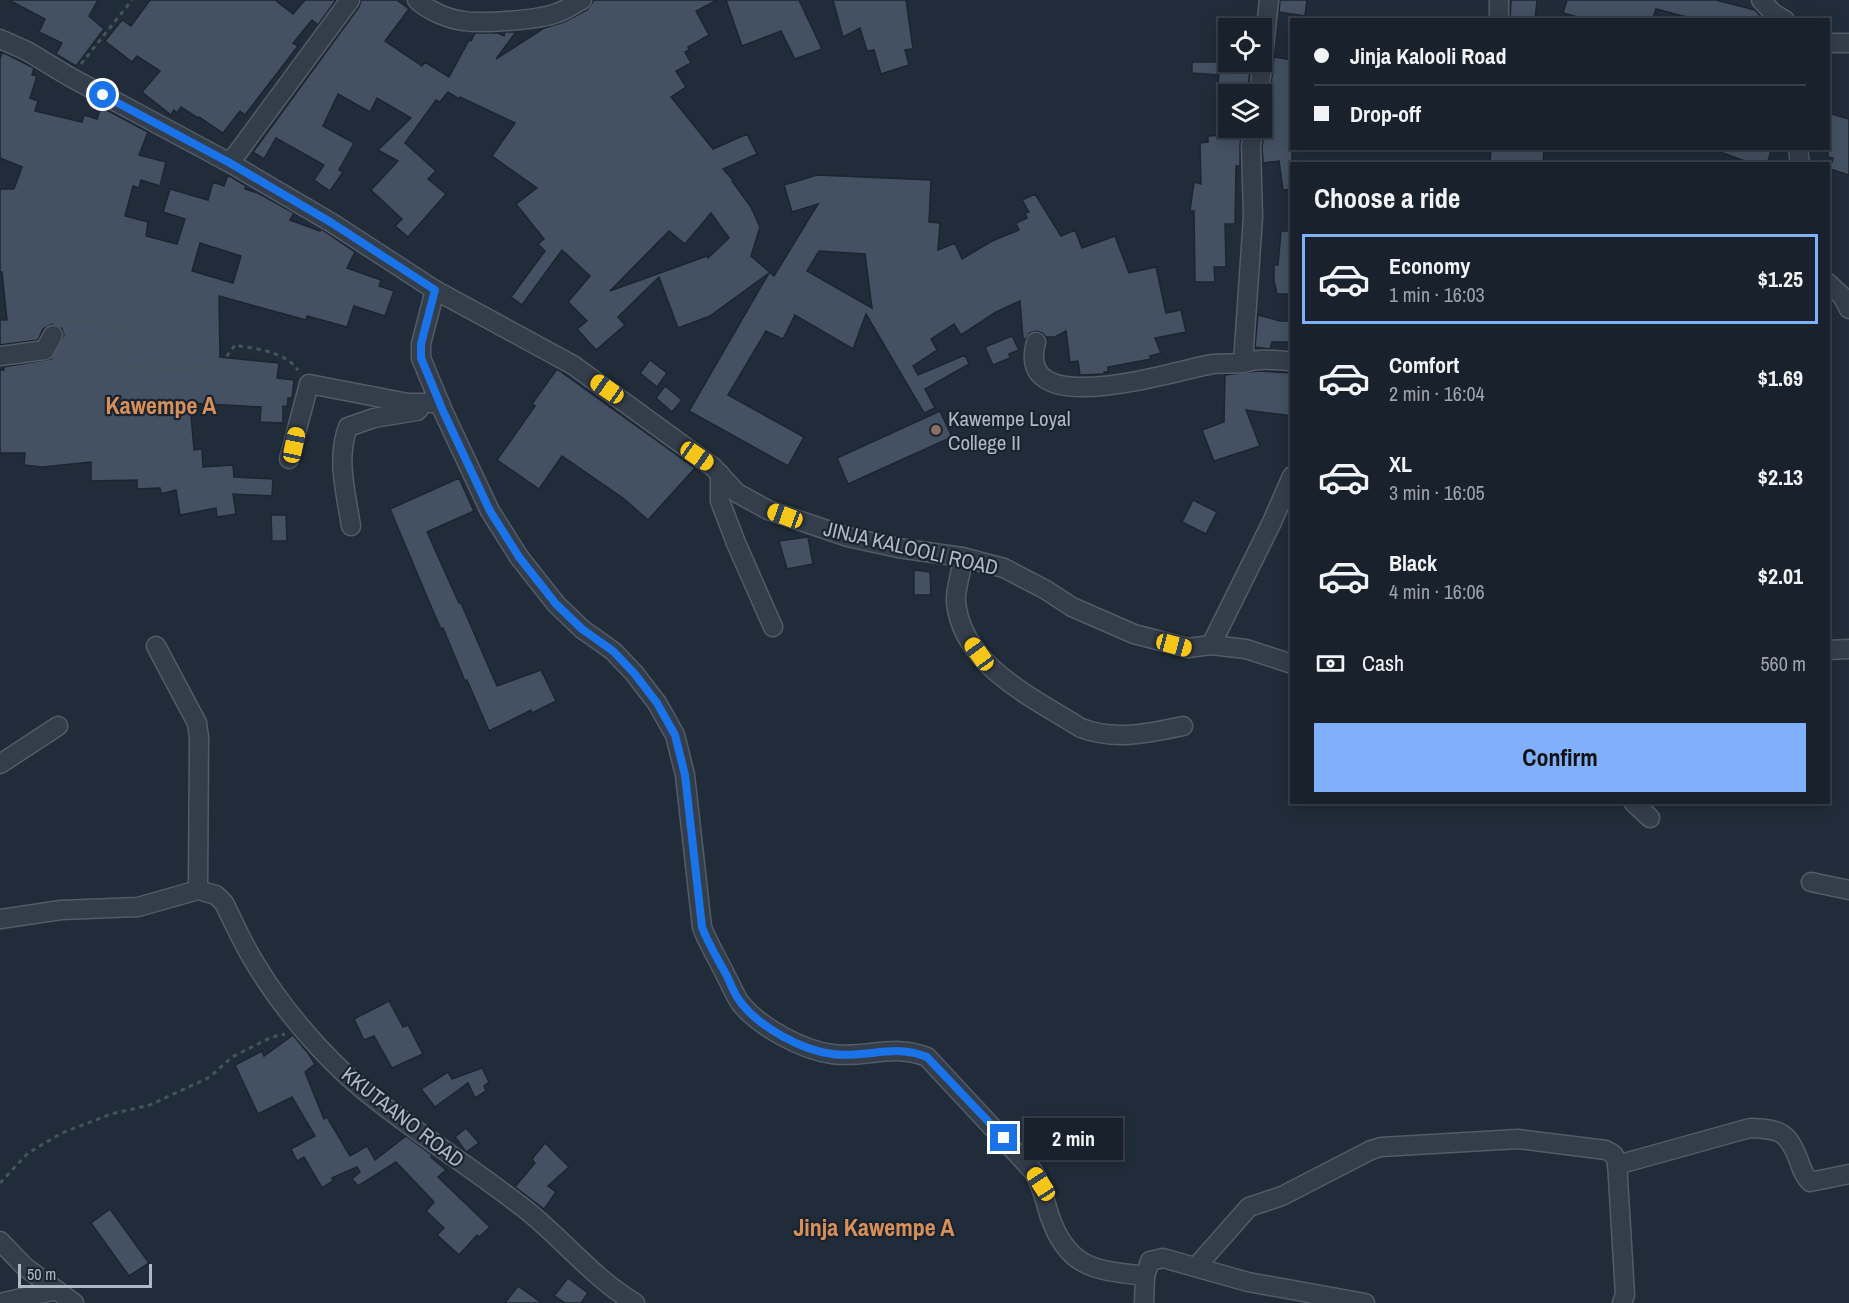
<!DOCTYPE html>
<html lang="en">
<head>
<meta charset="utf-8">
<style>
  :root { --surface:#19212c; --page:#262e38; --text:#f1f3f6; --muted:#9fa3a9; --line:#373e48; --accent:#80b0fb }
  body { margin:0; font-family:"Archivo Narrow",sans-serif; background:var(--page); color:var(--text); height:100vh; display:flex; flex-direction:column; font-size:22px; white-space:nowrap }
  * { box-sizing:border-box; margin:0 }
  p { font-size:20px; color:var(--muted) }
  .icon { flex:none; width:33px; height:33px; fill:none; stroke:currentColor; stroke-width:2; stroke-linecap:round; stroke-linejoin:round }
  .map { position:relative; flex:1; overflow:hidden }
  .details { position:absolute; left:1290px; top:162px; width:540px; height:642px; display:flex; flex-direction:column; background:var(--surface); border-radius:0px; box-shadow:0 3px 15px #0003,0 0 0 2px var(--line) }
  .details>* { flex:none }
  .guide { position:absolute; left:1290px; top:18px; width:540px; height:132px; border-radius:0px; box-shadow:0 3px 15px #0003,0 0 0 2px var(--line); display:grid; align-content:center; height:132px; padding:0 24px; background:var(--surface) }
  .fabs { position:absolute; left:1218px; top:18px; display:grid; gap:12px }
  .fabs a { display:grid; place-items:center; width:54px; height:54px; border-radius:0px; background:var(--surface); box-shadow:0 3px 15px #0003,0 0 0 2px var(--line); font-size:30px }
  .scale { position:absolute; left:18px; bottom:15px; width:134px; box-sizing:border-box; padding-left:6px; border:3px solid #afb8c7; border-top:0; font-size:16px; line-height:21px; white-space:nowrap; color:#afb8c7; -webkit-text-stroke:4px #1a232f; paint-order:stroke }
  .end { position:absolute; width:27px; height:27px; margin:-14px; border:8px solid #1a73e8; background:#fff; box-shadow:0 0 0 3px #fff }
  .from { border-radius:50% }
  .bubble { position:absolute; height:42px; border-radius:0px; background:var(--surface); box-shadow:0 3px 15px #0003,0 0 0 2px var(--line); font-size:20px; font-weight:700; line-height:42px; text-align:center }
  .car { position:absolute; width:18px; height:36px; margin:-18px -9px; border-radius:8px; box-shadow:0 0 4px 2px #0007; background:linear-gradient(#f5c518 24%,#345 0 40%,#f5c518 0 76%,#345 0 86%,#f5c518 0) }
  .guide b { display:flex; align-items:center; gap:21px; height:57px; font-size:22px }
  .guide b+b { border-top:2px solid var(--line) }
  .guide i { width:15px; height:15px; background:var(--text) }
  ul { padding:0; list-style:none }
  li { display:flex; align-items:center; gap:18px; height:90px; margin:0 12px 9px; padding:0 12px; border:3px solid transparent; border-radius:0px }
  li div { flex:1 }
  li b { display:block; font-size:22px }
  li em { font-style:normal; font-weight:700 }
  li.active { border-color:var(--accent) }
  li>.icon { width:54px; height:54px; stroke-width:1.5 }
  h2 { padding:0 24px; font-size:27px; line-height:72px }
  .pay { display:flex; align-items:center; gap:15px; height:66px; padding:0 24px; font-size:22px }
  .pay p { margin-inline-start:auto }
  .button { display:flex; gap:12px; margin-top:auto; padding:12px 24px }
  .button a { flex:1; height:69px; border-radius:0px; background:var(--accent); color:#111; font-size:24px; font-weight:700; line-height:69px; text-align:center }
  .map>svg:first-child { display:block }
  .building { fill:#445162; stroke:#1c2531; stroke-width:1.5; fill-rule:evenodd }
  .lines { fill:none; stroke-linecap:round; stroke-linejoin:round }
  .minor-casing { stroke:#525b68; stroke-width:21 }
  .path { stroke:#405659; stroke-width:3; stroke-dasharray:4.5 4.5; stroke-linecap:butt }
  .minor { stroke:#343e4b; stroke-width:18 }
  .route { stroke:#1a73e8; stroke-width:8 }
  .education-dot { fill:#8d6e63; stroke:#1a232f; stroke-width:2 }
  .labels { text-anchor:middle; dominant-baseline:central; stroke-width:4.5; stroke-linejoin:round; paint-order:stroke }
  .poi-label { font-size:21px; fill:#afb8c7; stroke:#1a232f; text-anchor:start }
  .street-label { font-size:21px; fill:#afb8c7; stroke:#1a232f }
  .quarter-label { font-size:24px; font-weight:bold; fill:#d7905a; stroke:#1a232f }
</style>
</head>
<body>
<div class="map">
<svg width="1849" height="1303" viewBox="0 0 1849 1303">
  <rect width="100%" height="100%" fill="#212c3a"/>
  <g class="building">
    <polygon points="9,0 98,0 89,16 104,29 76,66 56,54 62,43 39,32 45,19"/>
    <polygon points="150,0 275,0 293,14 305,0 336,0 318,25 312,20 293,43 298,46 245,115 240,111 223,133 199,117 198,118 181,107 177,113 174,110 171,115 142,92 160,71 137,56 132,62 105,41 122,20 131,26"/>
    <path d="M361,0H397L409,9L385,41L422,66L425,62L449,77L469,40L471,41L475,33H498L504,36L505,32H516L496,59L544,28L564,22L587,10L594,0H717L696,11L709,35L688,47L689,50L685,52L691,63L676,71L686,87L671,97L713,149L747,134L757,154L723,169L733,180L732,181L751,207L760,227L751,256L774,276L818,204L792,212L784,185L817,175L931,180L929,222L940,223L938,250L955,243L962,259L992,241L1019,230L1016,223L1027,218L1025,213L1029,212L1022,200L1035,194L1061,236L1075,230L1082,248L1115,236L1129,273L1156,267L1166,313L1181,310L1186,332L1155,338L1161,353L1150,356L1151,359L1108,367V372H1104V374L1080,375L1078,361L1070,362L1066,331L1055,337H1046L1042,333L1036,331L1030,333L1026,339H1023L1020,301L996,312L961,335L954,324L931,339L937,350L913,366L918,375L965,355L969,364L925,389L935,408L924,413L866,314L853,349L795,315L783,339L766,331L728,395L804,437L788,466L689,411L769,273L710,316L678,328L659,277L618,317L625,325L596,350L577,329L587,321L568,302L590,276L562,250L522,305L511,297L545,251L538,244L544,239L516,204L537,188L492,156L515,123L460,97L459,99L448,92L440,102L436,100L405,143L436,171L428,179L446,194L408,237L395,226L402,219L371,190L398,161L378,150L411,118L377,98L370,112L338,94L323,126L354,143L339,170L343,172L330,191L314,180L324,165L276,138L264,159L253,152L359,7ZM711,213L729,238L708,258L707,256L610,291L669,231L685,244ZM819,251L865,254L872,308L807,271Z"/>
    <polygon points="726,0 799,0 822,49 795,59 781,31 742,46"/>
    <polygon points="833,0 906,0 913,49 905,50 909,65 881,74 874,50 867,51 860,28 843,37"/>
    <polygon points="1280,0 1307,0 1305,16 1279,12"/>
    <polygon points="1511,0 1537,0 1535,20 1510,20"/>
    <polygon points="1567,0 1716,0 1755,10 1764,20 1698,20 1656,9 1652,20 1588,20 1563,13"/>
    <path d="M2,52L34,68L32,75L37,76L30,98L38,101L35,111L82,122L84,115L97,119L101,107L148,132L139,155L166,162L160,186L141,180L139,188L133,186L125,216L148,222L146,236L177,244L185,219L163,212L170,189L208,200L213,182L224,186L228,175L246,186L245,189L258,193L294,213L290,220L320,231L321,229L355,252L347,268L381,280L379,286L394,291L385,316L354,306L347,327L307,316L306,320L219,296L220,357L279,363L277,378L294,380L292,398H288L287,407L283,406V423L260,422L261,407L190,403L194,450L202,449L203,467L233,465L234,477L273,479L272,496L233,494L236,514L217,517L216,508L180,515L176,490L161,494L160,488L137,489V480L91,481V462L42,467L24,465L25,453H0V370H4L3,367L51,359L64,335L62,329L52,324L43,329L38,340L0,345V320H7L2,272H0V189H14L22,167L0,158V59ZM200,243L241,256L233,283L192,271Z"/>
    <polygon points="1274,57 1292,60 1292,189 1283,190 1279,161 1263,163 1262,146 1265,129 1262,120 1262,105 1268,101 1270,96"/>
    <polygon points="1192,62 1251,62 1248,87 1229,87 1229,85 1218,84 1219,75 1192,73"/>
    <polygon points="1828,113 1849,119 1849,175 1830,169 1833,158 1828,157"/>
    <polygon points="1242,130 1240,145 1240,166 1236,166 1235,224 1225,224 1226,267 1214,267 1215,282 1195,282 1194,211 1190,211 1194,182 1201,184 1200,143 1208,142 1208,136 1227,135 1226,131"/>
    <polygon points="1491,148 1544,148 1543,164 1490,164"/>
    <polygon points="1717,148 1772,148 1767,164 1753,164 1717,151"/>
    <polygon points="1281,231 1292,231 1292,294 1277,294 1274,281 1274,265 1278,265"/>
    <polygon points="1258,315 1280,321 1292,321 1292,342 1272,342 1270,349 1255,347"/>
    <polygon points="1012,336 1019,350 1009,354 1010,358 993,365 985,347"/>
    <polygon points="650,360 667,373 657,387 640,373"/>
    <polygon points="557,369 695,468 648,520 623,498 562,456 539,489 497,460 535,406 532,404"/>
    <polygon points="1258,371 1292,373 1292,416 1246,410 1260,446 1214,461 1202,430 1224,422 1225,375"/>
    <polygon points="665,386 682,400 672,412 656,398"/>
    <polygon points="940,411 952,437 848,484 837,458"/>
    <polygon points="459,478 474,511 427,532 459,603 461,603 497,686 541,670 556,701 532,713 531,710 489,731 467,680 465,681 443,628 441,629 433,611 390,509"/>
    <polygon points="1193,500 1217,512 1206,534 1182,522"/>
    <polygon points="271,515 286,515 287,541 272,541"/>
    <polygon points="808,537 813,564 787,569 779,541"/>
    <polygon points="914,570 930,572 931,595 914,595"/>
    <polygon points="389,1001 403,1027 408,1025 423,1054 392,1068 374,1036 364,1040 354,1019"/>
    <polygon points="293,1035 308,1053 315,1064 305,1072 324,1119 327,1117 350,1156 367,1146 375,1160 406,1136 432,1155 431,1157 446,1170 438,1177 490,1227 479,1237 477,1235 459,1255 437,1235 444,1228 426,1211 434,1202 396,1162 358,1186 352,1179 360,1172 357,1167 332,1178 333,1181 322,1188 304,1157 297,1161 291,1149 315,1136 292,1097 258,1114 235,1065 262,1051 264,1056"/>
    <polygon points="482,1068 489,1082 484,1086 486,1091 475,1098 468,1083 435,1107 421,1089 448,1072 452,1079"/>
    <polygon points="466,1128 479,1143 466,1152 455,1137"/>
    <polygon points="545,1143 569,1167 548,1186 556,1192 544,1209 515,1187 535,1163 532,1159"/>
    <polygon points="110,1209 149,1263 129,1276 91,1223"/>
    <polygon points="568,1278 588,1293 581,1303 565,1303 554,1296"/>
    <polygon points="518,1286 542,1303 505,1303"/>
  </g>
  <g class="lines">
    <g class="minor-casing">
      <g id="minor">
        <path d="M417,0C429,11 448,19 464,21C483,24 539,20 557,13C566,10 574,4 582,0"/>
        <polyline points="1761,0 1773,13 1785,20"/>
        <polyline points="1499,20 1499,0"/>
        <polyline points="0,39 27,51 70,77 230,163 332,223 435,290 573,365 713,467 737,493 768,510 848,537 898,548 962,557 1004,568 1046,590 1072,607 1134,634 1188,648 1211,645 1246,649 1292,664"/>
        <polyline points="1828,43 1849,43"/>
        <polyline points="1259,94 1269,0"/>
        <polyline points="1798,148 1800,164"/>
        <polyline points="230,163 350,0"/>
        <polyline points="1828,283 1842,296 1849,309"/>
        <path d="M435,290L421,344V358L443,411L490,511L519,557L556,604L582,629L613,651L634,673L657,703L675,735L685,775L702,927C708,944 718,959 726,976C731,985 735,996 741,1004C760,1027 802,1050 832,1054C865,1059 894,1043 927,1057L1033,1171C1042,1185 1044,1198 1049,1214C1067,1269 1095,1270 1145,1276L1144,1303"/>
        <path d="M1036,342C1013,425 1179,369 1213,364C1222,363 1232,364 1241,363C1247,363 1253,360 1259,360C1270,359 1281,361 1292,361"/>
        <polyline points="0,356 45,350 53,335"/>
        <polyline points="1243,363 1253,217 1251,145 1254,128"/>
        <polyline points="289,459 309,384 408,403 440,403"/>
        <polyline points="720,474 720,501 736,543 773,627"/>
        <path d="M351,526C346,493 336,459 348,427L374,418L417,411L419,409"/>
        <path d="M962,557C963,572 955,586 956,602C962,666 1034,698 1081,728C1115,741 1149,733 1183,726"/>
        <polyline points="1211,645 1272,522 1292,476"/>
        <polyline points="156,646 197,723 199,737 198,890"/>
        <polyline points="1828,650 1849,649"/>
        <polyline points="0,764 58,726"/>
        <polyline points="1633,802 1650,818"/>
        <polyline points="1811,882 1849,890"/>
        <path d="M0,919L61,910L138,907L198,890L216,895L224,903C234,923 243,944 255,963C281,1007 322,1055 361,1088C413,1131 471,1167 525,1209C563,1239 593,1278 635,1303"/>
        <path d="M1617,1165L1750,1128C1781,1129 1788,1132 1799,1161C1802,1170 1804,1175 1810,1182L1849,1174"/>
        <polyline points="0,1241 25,1267 74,1303"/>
        <polyline points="1196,1267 1249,1207 1282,1196 1371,1150 1381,1147 1518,1139 1606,1150 1613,1154 1617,1161 1625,1295 1622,1303"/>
        <polyline points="1145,1276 1150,1261 1163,1258 1248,1282 1365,1303"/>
        <polyline points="0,1303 56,1290"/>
      </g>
    </g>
    <g class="path">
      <polyline points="81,64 132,0"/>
      <path d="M63,321H88L92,323L126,327L124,363C155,372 189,370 221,364L235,345C256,349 284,351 298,370"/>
      <polyline points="0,1183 28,1153 62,1133 111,1114 150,1105 210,1077 232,1057 272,1037 285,1034"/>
    </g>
    <use href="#minor" class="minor"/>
  </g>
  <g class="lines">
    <path class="route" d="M103,95L230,163L332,223L435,290L421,344V358L443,411L490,511L519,557L556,604L582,629L613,651L634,673L657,703L675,735L685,775L702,927C708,944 718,959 727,976C731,985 735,996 742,1004C761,1028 802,1050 832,1054C865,1059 895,1043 927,1057L1004,1138"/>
  </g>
  <circle class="education-dot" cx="936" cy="430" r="6"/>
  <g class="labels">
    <g class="poi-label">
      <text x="948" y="418">Kawempe Loyal<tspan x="948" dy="24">College II</tspan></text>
    </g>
    <g class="street-label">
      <text transform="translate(911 548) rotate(13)">JINJA KALOOLI ROAD</text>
      <text transform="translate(403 1117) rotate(38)">KKUTAANO ROAD</text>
    </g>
    <g class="quarter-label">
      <text x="161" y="405">Kawempe A</text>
      <text x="874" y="1227">Jinja Kawempe A</text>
    </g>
  </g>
</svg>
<div class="fabs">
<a><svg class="icon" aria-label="locate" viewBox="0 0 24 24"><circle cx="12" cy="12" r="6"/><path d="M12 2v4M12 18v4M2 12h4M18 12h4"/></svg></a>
<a><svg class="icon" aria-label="layers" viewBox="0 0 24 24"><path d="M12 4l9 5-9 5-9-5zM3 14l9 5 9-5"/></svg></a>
</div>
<div class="scale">50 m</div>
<i class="end from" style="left:103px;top:95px"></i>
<i class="end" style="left:1004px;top:1138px"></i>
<div class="bubble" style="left:1024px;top:1118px;width:99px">2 min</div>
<i class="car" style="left:607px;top:389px;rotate:305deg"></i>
<i class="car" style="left:294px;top:445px;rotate:12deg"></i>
<i class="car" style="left:697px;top:456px;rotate:125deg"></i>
<i class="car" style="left:785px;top:516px;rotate:290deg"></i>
<i class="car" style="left:1174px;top:645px;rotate:105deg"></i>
<i class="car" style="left:979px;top:654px;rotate:324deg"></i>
<i class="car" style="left:1041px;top:1184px;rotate:327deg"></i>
<div class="guide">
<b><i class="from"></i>Jinja Kalooli Road</b>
<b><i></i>Drop-off</b>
</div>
<section class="details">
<h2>Choose a ride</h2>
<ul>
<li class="active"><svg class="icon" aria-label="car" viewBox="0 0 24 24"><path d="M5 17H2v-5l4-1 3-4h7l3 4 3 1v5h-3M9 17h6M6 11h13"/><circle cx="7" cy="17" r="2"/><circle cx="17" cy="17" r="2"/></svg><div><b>Economy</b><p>1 min · 16:03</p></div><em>$1.25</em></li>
<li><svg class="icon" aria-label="car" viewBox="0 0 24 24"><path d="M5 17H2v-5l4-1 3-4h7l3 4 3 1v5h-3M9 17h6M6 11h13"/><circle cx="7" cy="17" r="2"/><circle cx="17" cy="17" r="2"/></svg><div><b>Comfort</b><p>2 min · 16:04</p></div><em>$1.69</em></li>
<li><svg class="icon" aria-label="car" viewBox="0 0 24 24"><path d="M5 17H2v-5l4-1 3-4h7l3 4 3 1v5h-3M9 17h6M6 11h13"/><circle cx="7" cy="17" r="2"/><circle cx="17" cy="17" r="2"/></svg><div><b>XL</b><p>3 min · 16:05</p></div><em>$2.13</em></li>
<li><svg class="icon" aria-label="car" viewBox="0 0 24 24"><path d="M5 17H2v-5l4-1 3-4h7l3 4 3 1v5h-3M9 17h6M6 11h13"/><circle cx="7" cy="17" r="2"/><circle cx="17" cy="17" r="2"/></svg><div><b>Black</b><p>4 min · 16:06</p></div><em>$2.01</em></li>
</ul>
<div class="pay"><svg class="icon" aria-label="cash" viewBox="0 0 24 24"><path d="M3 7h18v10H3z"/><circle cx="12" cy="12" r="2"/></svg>Cash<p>560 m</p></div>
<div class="button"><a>Confirm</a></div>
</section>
</div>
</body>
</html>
